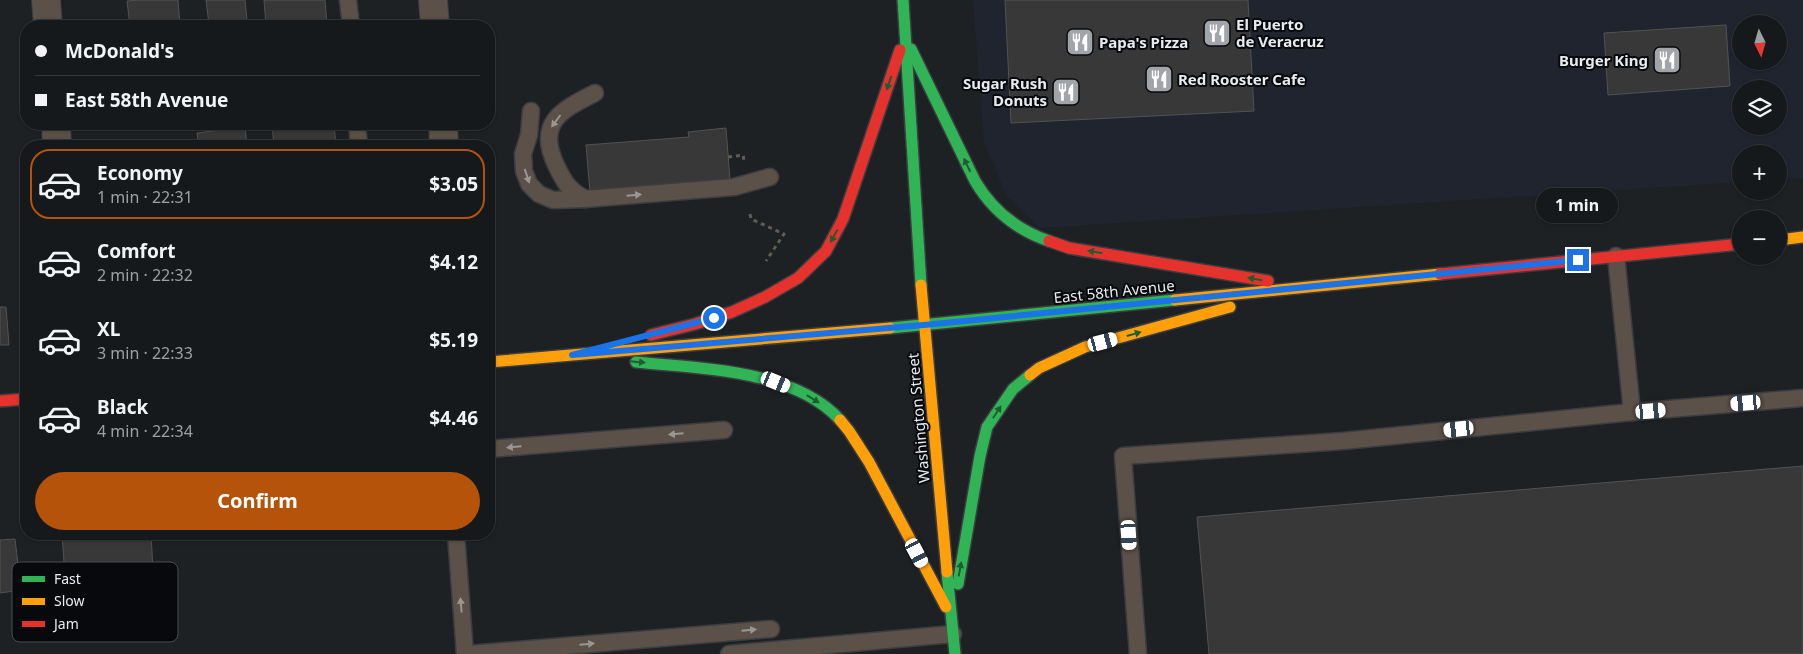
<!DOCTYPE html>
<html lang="en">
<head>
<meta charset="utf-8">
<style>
  :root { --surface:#16191b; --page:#232628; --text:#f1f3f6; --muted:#9ea0a3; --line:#35383a; --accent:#b45309 }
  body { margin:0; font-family:"Noto Sans",sans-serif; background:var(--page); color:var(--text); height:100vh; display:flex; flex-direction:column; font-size:19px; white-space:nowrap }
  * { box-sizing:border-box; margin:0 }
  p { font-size:16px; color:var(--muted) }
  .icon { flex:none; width:28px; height:28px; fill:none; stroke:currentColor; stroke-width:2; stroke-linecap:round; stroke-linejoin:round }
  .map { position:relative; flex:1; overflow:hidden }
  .sheet { position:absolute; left:20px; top:140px; width:475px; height:400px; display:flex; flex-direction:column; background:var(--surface); border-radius:20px; box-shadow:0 1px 4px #0004,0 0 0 1px var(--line) }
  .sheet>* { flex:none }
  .hud { position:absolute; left:20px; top:20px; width:475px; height:110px; border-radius:20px; box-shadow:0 1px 4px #0004,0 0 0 1px var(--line); display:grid; align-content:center; height:110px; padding:0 15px; background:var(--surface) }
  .needle { width:32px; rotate:175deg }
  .fabs { position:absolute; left:1732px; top:15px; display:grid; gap:10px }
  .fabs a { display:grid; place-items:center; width:55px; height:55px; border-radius:50%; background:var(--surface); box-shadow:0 1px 4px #0004,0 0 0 1px var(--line); font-size:25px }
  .end { position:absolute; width:22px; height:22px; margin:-11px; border:6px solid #1a73e8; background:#fff; box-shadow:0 0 0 2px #fff }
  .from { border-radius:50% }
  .bubble { position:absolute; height:35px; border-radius:18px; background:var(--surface); box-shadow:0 1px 4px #0004,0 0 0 1px var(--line); font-size:16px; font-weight:700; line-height:35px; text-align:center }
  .car { position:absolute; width:15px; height:30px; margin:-15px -8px; border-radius:6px; box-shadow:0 0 4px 1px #0007; background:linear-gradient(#fff 24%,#345 0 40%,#fff 0 76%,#345 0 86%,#fff 0) }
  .hud b { display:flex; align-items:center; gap:18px; height:48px; font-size:19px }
  .hud b+b { border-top:1px solid var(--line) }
  .hud i { width:12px; height:12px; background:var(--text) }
  ul { padding:9px 0 0; list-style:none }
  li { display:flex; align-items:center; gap:15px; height:70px; margin:0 10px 8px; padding:0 5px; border:2px solid transparent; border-radius:20px }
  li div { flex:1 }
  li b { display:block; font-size:19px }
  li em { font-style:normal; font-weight:700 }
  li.selected { border-color:var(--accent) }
  li>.icon { width:45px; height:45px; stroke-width:1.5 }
  .primary-button { display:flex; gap:10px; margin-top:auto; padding:10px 15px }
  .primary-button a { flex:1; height:58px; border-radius:30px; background:var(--accent); color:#fff; font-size:20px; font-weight:700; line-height:58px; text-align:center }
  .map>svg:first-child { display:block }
  .built { fill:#1f242f; fill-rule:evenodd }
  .building { fill:#383839; stroke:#525253 }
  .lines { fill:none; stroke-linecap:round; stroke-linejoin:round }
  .lane-casing { stroke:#3b3d40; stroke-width:19 }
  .street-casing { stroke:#3b3d40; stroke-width:30 }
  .fast-casing { stroke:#3b3d40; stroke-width:14 }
  .slow-casing { stroke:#3b3d40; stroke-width:14 }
  .jam-casing { stroke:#3b3d40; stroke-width:14 }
  .path { stroke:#615c56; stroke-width:3; stroke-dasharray:4 4; stroke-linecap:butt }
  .lane { stroke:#5b5148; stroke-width:16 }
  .street { stroke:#5b5148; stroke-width:28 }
  .fast { stroke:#30b455; stroke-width:11 }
  .slow { stroke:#ff9f0a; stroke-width:11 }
  .jam { stroke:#e5322d; stroke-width:11 }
  .oneway { fill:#1c5e30 }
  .oneway2 { fill:#9a9693 }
  .route { stroke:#1a73e8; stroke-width:6 }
  .labels { text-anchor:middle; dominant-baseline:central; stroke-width:4; stroke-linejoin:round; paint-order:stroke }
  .poi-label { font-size:15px; font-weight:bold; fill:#e8ebef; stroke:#08090c; text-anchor:start }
  .street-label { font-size:15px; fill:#e8ebef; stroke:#08090c }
  .key { fill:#08090c; stroke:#4b4d50; stroke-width:1 }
  .key-label { font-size:14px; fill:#e8ebef }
</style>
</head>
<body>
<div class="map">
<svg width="1803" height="654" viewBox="0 0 1803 654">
  <rect width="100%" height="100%" fill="#1e2124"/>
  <path class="built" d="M973,0H1803V178L1779,179V154H1741V182L1040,228L1006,195L984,142ZM1741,24H1779V61H1741ZM1741,89H1779V126H1741Z"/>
  <g class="building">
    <polygon points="139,0 178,0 180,26 130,26 127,1"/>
    <polygon points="206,0 245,0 247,20 209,25"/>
    <polygon points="264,0 325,0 327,26 266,26"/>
    <polygon points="1005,0 1248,0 1254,111 1011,123"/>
    <polygon points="1726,25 1730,86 1608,95 1604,33"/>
    <polygon points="272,124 334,124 336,146 274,146"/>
    <polygon points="245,127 247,146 199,146 197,133"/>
    <polygon points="726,128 730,180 590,192 586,145 689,137 688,132"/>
    <polygon points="0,307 6,307 9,345 0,345"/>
    <polygon points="1803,466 1803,654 1209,654 1197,517"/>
    <polygon points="62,534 151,534 153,570 65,576"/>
    <polygon points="15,539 21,590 0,593 0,540"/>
  </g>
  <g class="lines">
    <g class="lane-casing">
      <g id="lane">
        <polyline points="348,0 351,26"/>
        <polyline points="531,111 529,135 523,154 524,171 529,184 539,194 553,200 585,199 734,187 770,177"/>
        <polyline points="357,124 359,146"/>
        <path d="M585,199C568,189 564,182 556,165C536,123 561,110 595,93"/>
        <polyline points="1616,256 1632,412"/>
        <polyline points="489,449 724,430"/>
        <polyline points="456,534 465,654"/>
        <polyline points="469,654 771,629"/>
        <polyline points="729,654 953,634"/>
        <polyline points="1138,654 1123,456 1343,441 1632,412 1803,398"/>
      </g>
    </g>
    <g class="street-casing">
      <g id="street">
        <polyline points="46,0 48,26"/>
        <polyline points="433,0 435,26"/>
        <polyline points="56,124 57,146"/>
        <polyline points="443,124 444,146"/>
      </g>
    </g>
    <g class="fast-casing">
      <g id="fast">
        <polyline points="903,0 921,285"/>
        <path d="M911,49L975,181C992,210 1017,230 1049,241"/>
        <polyline points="890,328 1175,300"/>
        <path d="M636,362C700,369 794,369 840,420"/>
        <polyline points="947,572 955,654"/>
        <polyline points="958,584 980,456 987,427 1013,389 1030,375"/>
      </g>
    </g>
    <g class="slow-casing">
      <g id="slow">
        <polyline points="1779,240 1803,237"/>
        <polyline points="921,285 947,572"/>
        <polyline points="1175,300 1440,274"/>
        <polyline points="489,362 890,328"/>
        <polyline points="1030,375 1039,368 1085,347 1230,307"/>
        <polyline points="840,420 849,431 869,462 946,607"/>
      </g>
    </g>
    <g class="jam-casing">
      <g id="jam">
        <polyline points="1049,241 1069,248 1268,281"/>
        <polyline points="1440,274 1741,244"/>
        <polyline points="651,335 695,324 732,312 765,297 798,278 826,251 843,219 900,50"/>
        <polyline points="0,401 26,399"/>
      </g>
    </g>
    <g class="path">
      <polyline points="728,157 743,155 744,160"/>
      <polyline points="750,214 751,219 784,234 766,261"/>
    </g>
    <use href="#lane" class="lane"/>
    <use href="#street" class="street"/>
    <use href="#fast" class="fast"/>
    <use href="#slow" class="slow"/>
    <use href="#jam" class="jam"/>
  </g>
  <defs><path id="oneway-solid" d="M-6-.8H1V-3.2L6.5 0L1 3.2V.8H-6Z" transform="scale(1.25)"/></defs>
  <g class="oneway">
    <use href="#oneway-solid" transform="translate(889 83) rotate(109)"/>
    <use href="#oneway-solid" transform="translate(967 165) rotate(-116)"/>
    <use href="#oneway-solid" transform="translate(834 236) rotate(119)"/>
    <use href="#oneway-solid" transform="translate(1095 252) rotate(-170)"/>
    <use href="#oneway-solid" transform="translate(1255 279) rotate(-170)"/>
    <use href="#oneway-solid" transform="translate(1134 334) rotate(-16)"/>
    <use href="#oneway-solid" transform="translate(638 362) rotate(6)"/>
    <use href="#oneway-solid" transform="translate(813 399) rotate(31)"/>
    <use href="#oneway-solid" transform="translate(997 412) rotate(-57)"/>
    <use href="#oneway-solid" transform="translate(960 569) rotate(-80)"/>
  </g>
  <g class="oneway2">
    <use href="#oneway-solid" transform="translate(556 121) rotate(127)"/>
    <use href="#oneway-solid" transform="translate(527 176) rotate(72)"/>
    <use href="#oneway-solid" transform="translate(634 195) rotate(-5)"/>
    <use href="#oneway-solid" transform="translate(676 434) rotate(175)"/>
    <use href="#oneway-solid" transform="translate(514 447) rotate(175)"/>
    <use href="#oneway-solid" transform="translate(461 605) rotate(-95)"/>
    <use href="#oneway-solid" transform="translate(749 630) rotate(-5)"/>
    <use href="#oneway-solid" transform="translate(587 644) rotate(-5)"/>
  </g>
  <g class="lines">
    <polyline class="route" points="714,318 572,355 924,325 1578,260"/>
  </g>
  <defs>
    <g id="restaurant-square" transform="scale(1.4375)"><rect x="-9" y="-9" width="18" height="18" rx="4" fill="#a1a4a8" stroke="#08090c"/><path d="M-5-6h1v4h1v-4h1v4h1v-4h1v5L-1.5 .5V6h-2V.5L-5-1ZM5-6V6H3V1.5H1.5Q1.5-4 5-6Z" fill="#fff"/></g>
  </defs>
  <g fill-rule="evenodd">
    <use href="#restaurant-square" x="1217" y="33"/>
    <use href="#restaurant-square" x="1080" y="42"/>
    <use href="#restaurant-square" x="1667" y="60"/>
    <use href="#restaurant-square" x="1159" y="79"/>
    <use href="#restaurant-square" x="1066" y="92"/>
  </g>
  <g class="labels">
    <g class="poi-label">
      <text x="1236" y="24">El Puerto<tspan x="1236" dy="17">de Veracruz</tspan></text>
      <text x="1099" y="42">Papa's Pizza</text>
      <text x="1648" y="60" text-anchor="end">Burger King</text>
      <text x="1178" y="79">Red Rooster Cafe</text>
      <text x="1047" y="83" text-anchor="end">Sugar Rush<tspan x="1047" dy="17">Donuts</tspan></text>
    </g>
    <g class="street-label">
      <text transform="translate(1114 291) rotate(-6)">East 58th Avenue</text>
      <text transform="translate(918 418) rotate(-95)">Washington Street</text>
    </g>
  </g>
  <rect x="12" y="562" width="166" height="80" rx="8" class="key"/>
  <rect x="22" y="576" width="23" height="6" fill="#30b455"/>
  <rect x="22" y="598" width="23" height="7" fill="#ff9f0a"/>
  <rect x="22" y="621" width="23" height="6" fill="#e5322d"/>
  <g class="key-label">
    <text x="54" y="584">Fast</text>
    <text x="54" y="606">Slow</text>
    <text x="54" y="629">Jam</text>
  </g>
</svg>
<div class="fabs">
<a><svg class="needle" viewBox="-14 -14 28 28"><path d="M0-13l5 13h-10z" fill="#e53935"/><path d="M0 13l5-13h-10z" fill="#9ea0a3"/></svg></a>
<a><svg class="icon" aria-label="layers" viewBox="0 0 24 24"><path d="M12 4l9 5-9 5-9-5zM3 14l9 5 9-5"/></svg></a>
<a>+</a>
<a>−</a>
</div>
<i class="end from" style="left:714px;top:318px"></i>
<i class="end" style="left:1578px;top:260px"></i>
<div class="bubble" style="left:1536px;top:188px;width:82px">1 min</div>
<i class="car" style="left:1103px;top:342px;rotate:75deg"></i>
<i class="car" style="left:776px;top:382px;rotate:112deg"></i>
<i class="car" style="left:1746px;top:403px;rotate:265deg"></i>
<i class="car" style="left:1651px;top:411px;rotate:85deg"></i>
<i class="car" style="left:1459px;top:429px;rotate:264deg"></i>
<i class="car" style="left:1129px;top:535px;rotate:176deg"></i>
<i class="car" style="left:917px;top:553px;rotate:152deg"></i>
<div class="hud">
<b><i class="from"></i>McDonald's</b>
<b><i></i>East 58th Avenue</b>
</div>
<section class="sheet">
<ul>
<li class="selected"><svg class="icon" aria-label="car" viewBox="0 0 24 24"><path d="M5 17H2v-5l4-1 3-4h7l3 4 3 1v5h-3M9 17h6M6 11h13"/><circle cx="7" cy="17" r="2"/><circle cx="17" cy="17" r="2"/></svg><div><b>Economy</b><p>1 min · 22:31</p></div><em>$3.05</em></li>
<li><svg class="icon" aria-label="car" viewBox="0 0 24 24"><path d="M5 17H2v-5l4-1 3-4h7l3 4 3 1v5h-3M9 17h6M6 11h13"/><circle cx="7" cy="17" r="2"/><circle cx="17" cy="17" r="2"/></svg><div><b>Comfort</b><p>2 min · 22:32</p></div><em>$4.12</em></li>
<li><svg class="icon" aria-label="car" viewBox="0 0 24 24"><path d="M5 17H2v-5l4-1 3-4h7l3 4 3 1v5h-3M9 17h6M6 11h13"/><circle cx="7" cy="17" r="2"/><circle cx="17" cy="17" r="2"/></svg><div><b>XL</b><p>3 min · 22:33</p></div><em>$5.19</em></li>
<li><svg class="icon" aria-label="car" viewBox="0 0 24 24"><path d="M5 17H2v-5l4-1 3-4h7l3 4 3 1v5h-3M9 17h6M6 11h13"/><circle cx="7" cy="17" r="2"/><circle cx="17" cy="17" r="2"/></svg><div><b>Black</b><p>4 min · 22:34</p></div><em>$4.46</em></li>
</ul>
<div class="primary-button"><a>Confirm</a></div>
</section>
</div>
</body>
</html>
